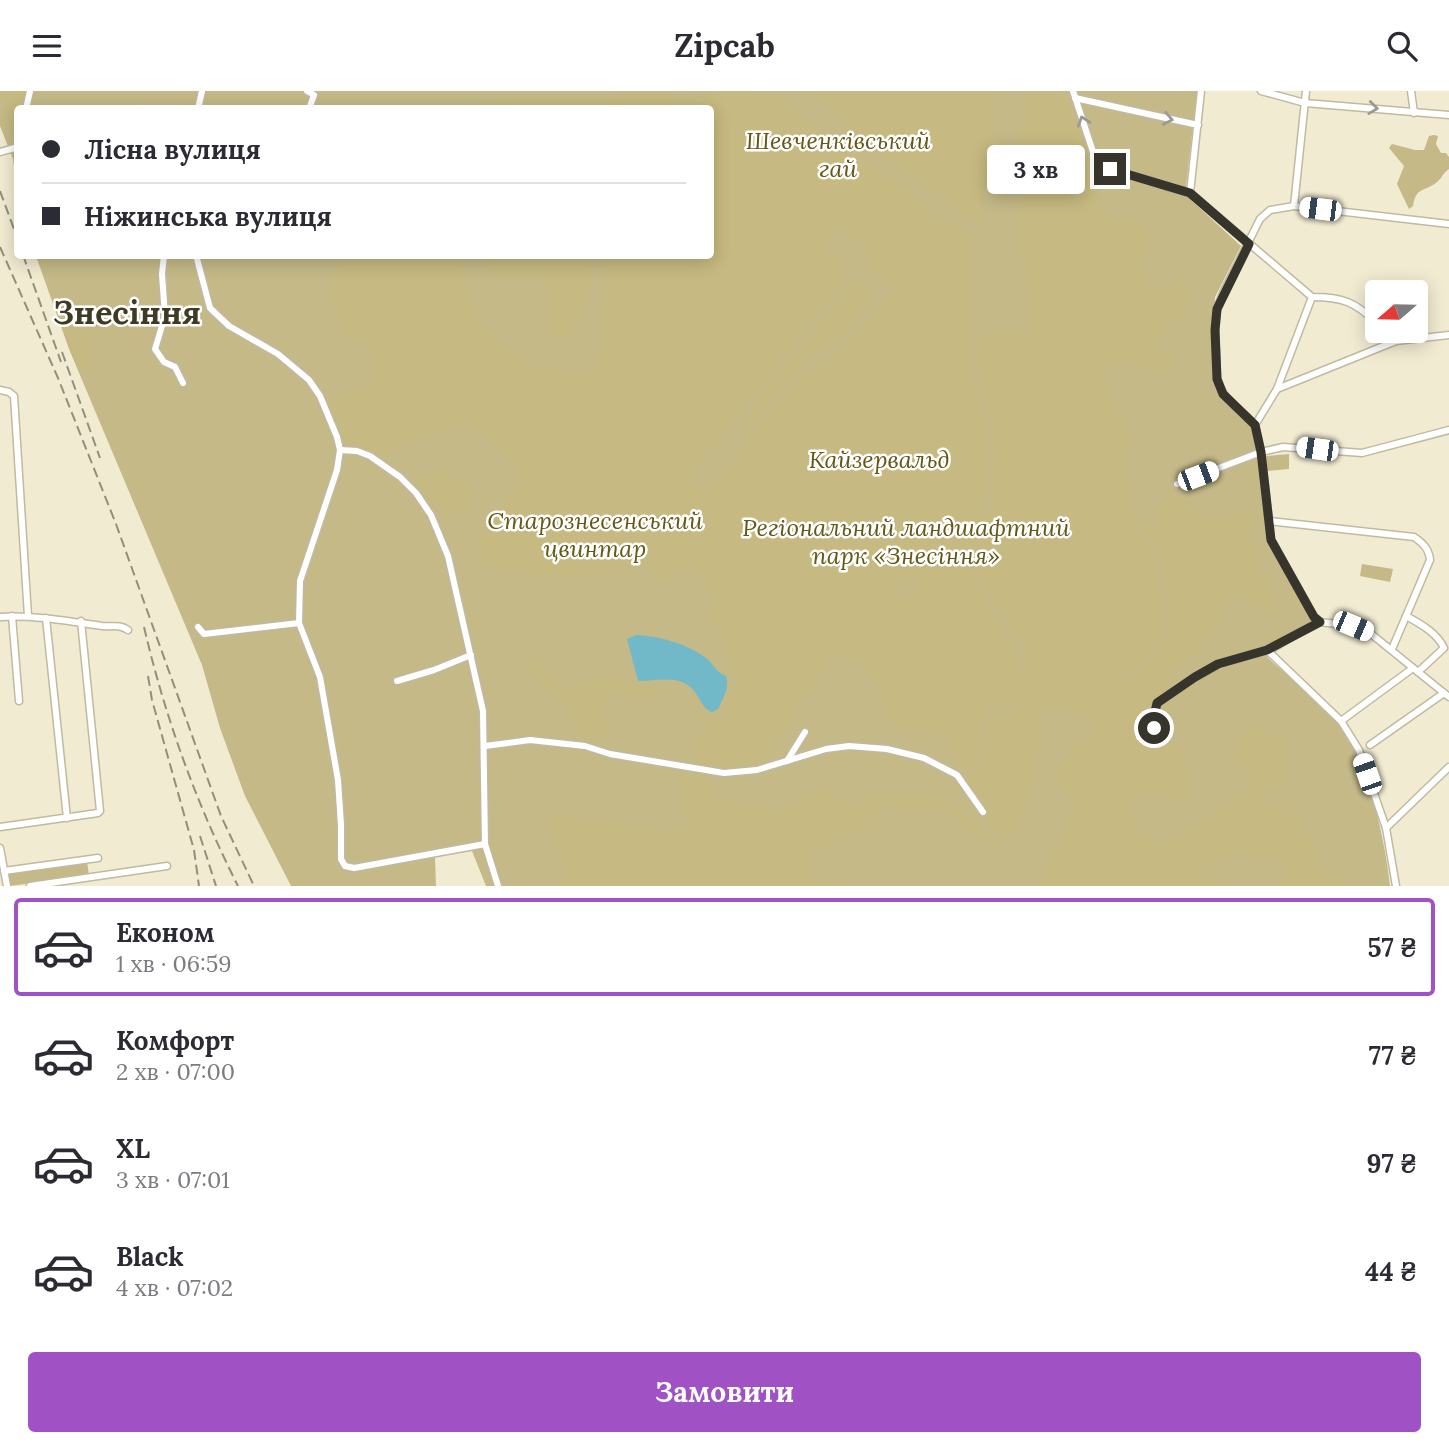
<!DOCTYPE html>
<html lang="uk">
<head>
<meta charset="utf-8">
<style>
  :root { --surface:#fff; --page:#f2f2f3; --text:#2b2b33; --muted:#7c7c81; --line:#e1e1e2; --accent:#a052c4 }
  body { margin:0; font-family:Lora,serif; background:var(--page); color:var(--text); height:100vh; display:flex; flex-direction:column; font-size:26px; white-space:nowrap }
  * { box-sizing:border-box; margin:0 }
  p { font-size:23px; color:var(--muted) }
  .icon { flex:none; width:38px; height:38px; fill:none; stroke:currentColor; stroke-width:2; stroke-linecap:round; stroke-linejoin:round }
  .map { position:relative; height:795px; overflow:hidden }
  .panel { display:flex; flex-direction:column; background:var(--surface); flex:1 }
  .panel>* { flex:none }
  .guide { position:absolute; left:14px; top:14px; width:700px; height:154px; border-radius:7px; box-shadow:0 4px 18px #0003; display:grid; align-content:center; height:154px; padding:0 28px; background:var(--surface) }
  .needle { width:46px; rotate:250deg }
  .tools { position:absolute; left:1365px; top:189px; display:grid; gap:14px }
  .tools a { display:grid; place-items:center; width:63px; height:63px; border-radius:7px; background:var(--surface); box-shadow:0 4px 18px #0003; font-size:35px }
  .end { position:absolute; width:32px; height:32px; margin:-16px; border:9px solid #37352b; background:#fff; box-shadow:0 0 0 4px #fff }
  .from { border-radius:50% }
  .bubble { position:absolute; height:49px; border-radius:7px; background:var(--surface); box-shadow:0 4px 18px #0003; font-size:23px; font-weight:700; line-height:49px; text-align:center }
  .car { position:absolute; width:21px; height:42px; margin:-21px -10px; border-radius:9px; box-shadow:0 0 5px 2px #0007; background:linear-gradient(#fff 24%,#345 0 40%,#fff 0 76%,#345 0 86%,#fff 0) }
  .guide b { display:flex; align-items:center; gap:24px; height:66px; font-size:26px }
  .guide b+b { border-top:2px solid var(--line) }
  .guide i { width:18px; height:18px; background:var(--text) }
  ul { padding:12px 0 0; list-style:none }
  li { display:flex; align-items:center; gap:21px; height:98px; margin:0 14px 10px; padding:0 14px; border:4px solid transparent; border-radius:7px }
  li div { flex:1 }
  li b { display:block; font-size:26px }
  li em { font-style:normal; font-weight:700 }
  li.current { border-color:var(--accent) }
  li>.icon { width:63px; height:63px; stroke-width:1.5 }
  .action { display:flex; gap:14px; margin-top:auto; padding:14px 28px }
  .action a { flex:1; height:80px; border-radius:7px; background:var(--accent); color:#fff; font-size:28px; font-weight:700; line-height:80px; text-align:center }
  header { display:flex; justify-content:space-between; align-items:center; height:91px; padding:0 28px; background:var(--surface); font-size:32px; font-weight:700 }
  .map>svg:first-child { display:block }
  .green { fill:#c4b987 }
  .forest { fill:#c6b981; fill-rule:evenodd }
  .water { fill:#71b9c9 }
  .lines { fill:none; stroke-linecap:round; stroke-linejoin:round }
  .minor-casing { stroke:#c0baa1; stroke-width:9 }
  .minor { stroke:#fff; stroke-width:6 }
  .rail { stroke:#938f7d; stroke-width:2; stroke-dasharray:10 5; stroke-linecap:butt }
  .oneway { stroke:#9b9a95 }
  .route { stroke:#37352b; stroke-width:9 }
  .labels { text-anchor:middle; dominant-baseline:central; stroke-width:5; stroke-linejoin:round; paint-order:stroke }
  .park-label { font-size:24px; font-style:italic; fill:#655715; stroke:#fff }
  .district-label { font-size:32px; font-weight:bold; fill:#3f3a24; stroke:#fff }
</style>
</head>
<body>
<header><svg class="icon" aria-label="menu" viewBox="0 0 24 24"><path d="M4 6h16M4 12h16M4 18h16"/></svg>Zipcab<svg class="icon" aria-label="search" viewBox="0 0 24 24"><circle cx="10" cy="10" r="6"/><path d="M15 15l6 6"/></svg></header>
<div class="map">
<svg width="1449" height="795" viewBox="0 0 1449 795">
  <rect width="100%" height="100%" fill="#f1ebd1"/>
  <g class="green">
    <path d="M0,0H1197L1186,95L1192,110L1241,155L1215,206L1212,282L1218,301L1253,337L1259,369L1269,451L1320,534L1267,566C1289,586 1321,610 1338,632C1368,670 1385,748 1390,795H486L472,760L435,766L436,795H291L245,705L220,637L202,574L69,258L36,165L710,164V18H18L17,97L13,68L0,35Z"/>
    <path d="M1434,44L1438,45L1436,53L1441,62H1446L1449,66V78C1443,82 1442,87 1437,91C1425,101 1416,95 1413,115L1409,118L1397,93L1404,75L1389,57L1392,53L1415,59H1424L1429,45Z"/>
    <polygon points="1289,363 1289,378 1267,380 1266,365"/>
    <polygon points="1362,473 1393,478 1390,491 1360,485"/>
    <polygon points="87,770 89,785 9,795 6,781"/>
  </g>
  <g class="forest">
    <polygon points="5,0 30,0 26,17 18,18 17,42 9,37"/>
    <polygon points="811,0 995,0 988,87 978,131 959,121 938,101 872,55"/>
    <path d="M1023,0H1067L1087,65L1097,113L1115,129L1137,131L1150,144L1141,178L1150,201L1173,194L1183,186L1191,197L1184,226C1164,236 1160,241 1154,262L1166,264L1176,273L1156,284C1136,270 1127,269 1103,277L1102,284L1134,353L1121,367L1130,399L1136,436L1148,456L1157,479L1161,507L1160,537L1153,559L1141,571L1120,584L1124,588C1138,580 1150,574 1159,561C1173,542 1168,491 1160,469C1155,457 1148,445 1142,434L1147,430L1155,436L1162,431L1156,414L1177,402C1196,421 1206,429 1233,429L1241,418H1248L1252,425L1253,436L1244,441L1247,451L1254,453L1258,464L1254,474L1268,494L1280,525L1271,527C1259,513 1241,504 1223,509L1224,516L1218,521L1223,535L1209,544L1204,555L1170,578L1172,592L1141,620L1150,631L1147,645C1183,651 1189,666 1193,700L1186,708L1176,710L1158,699L1126,711L1140,742L1166,752L1249,699L1246,677L1233,663L1241,641L1259,635L1272,648L1287,651L1284,694L1262,700L1263,718L1291,708L1302,743L1314,748L1320,778L1337,785L1336,795H1288L1284,767L1252,771L1238,758L1196,779L1200,785L1235,795H1034C1053,769 1066,736 1076,706L1051,689L1073,664L1072,651L1090,645L1101,637C1083,622 1064,616 1041,615C1041,662 1032,706 1009,747L991,741L986,720L972,701L969,685C985,674 984,650 986,632L996,624L1014,621L1016,610C971,613 988,641 976,666C974,671 969,675 966,679L956,673L951,649L938,642L901,641L885,621L876,589L859,572L836,565C817,591 791,612 784,644L771,649L772,664L763,675L734,679L689,671C696,653 699,631 721,627L737,590L725,559V544L708,526L715,510L694,474L671,480L672,492L657,493L652,478L644,473C581,493 542,490 479,471L478,449L522,391L508,362L465,332L425,348L401,351L383,369L346,352L328,311L379,288L363,249L351,250L333,219L331,192L342,165H463V195L489,241L528,275L592,285L604,259L606,196L600,165L710,164V18L440,17L510,8L586,7L647,3L690,7L737,1L777,6L831,48L905,99L925,119L970,145L972,158L969,184L971,218L969,265L988,355L983,410L970,467L973,489L1021,568L1020,588L1027,578L1023,555L981,491L979,480L981,448L991,413L995,362L974,259L977,244L1029,238L1025,169L1020,159ZM837,136L862,152L869,174L893,199L873,225L830,271L801,289L763,330L726,381L704,400L694,399V377C716,355 733,330 752,305C784,265 817,226 846,184L837,166L824,155ZM900,489L919,492L914,504L905,512L895,505L893,491Z"/>
    <polygon points="486,165 589,165 592,193 570,246 548,246 548,197 535,185 504,188 491,182 484,166"/>
    <path d="M855,189L870,204L864,218L839,246L804,270L759,326L743,340C754,299 800,259 826,227C837,214 842,201 855,189Z"/>
    <polygon points="83,226 94,238 87,254 93,261 93,270 81,278 76,272 62,233 65,230"/>
    <polygon points="439,378 463,395 471,395 475,402 467,419 453,423 445,429 414,387 428,387"/>
    <path d="M533,568L566,601L573,599L584,589L594,590L614,586L630,593L663,601C652,610 643,609 629,609L624,604L617,602C593,623 606,618 607,644L599,650L590,652L578,642L574,636L575,630L571,617L561,611L527,573L528,569Z"/>
    <path d="M679,681L710,685L717,706L739,714H757L768,721H779L796,709L832,696L838,712L864,713L866,705C882,702 928,700 942,707C958,714 987,742 1001,755L998,760L940,717H900L878,715L879,736L867,741L839,745L829,754L809,765L811,789H841L843,795H567L548,724L675,741L688,734Z"/>
  </g>
  <path class="water" d="M636,544C659,545 688,553 706,567C714,573 716,582 726,585C730,595 723,608 718,618L712,621C703,617 702,612 697,604C684,582 659,590 638,590L627,548Z"/>
  <g class="lines">
    <g class="minor-casing">
      <g id="minor">
        <polyline points="307,0 314,4 309,18"/>
        <path d="M1073,0L1095,67L1103,76L1190,102L1312,206C1343,206 1355,211 1377,232"/>
        <polyline points="1261,0 1305,12 1449,24"/>
        <polyline points="1411,0 1414,22"/>
        <polyline points="1075,7 1198,34"/>
        <polyline points="26,18 30,0"/>
        <polyline points="143,18 177,18"/>
        <polyline points="198,18 202,0"/>
        <polyline points="0,61 18,56"/>
        <polyline points="1190,102 1201,0"/>
        <polyline points="1294,115 1306,0"/>
        <polyline points="164,164 162,183 165,225 155,258 164,271 175,276 183,292"/>
        <polyline points="196,164 210,217 229,235 278,263 309,289 320,305 337,346 340,359 337,379 300,490 299,532 320,586 338,689 341,734 341,768 345,775 354,777 485,753"/>
        <polyline points="1312,206 1277,298 1255,334 1261,361 1271,449 1314,526 1320,531"/>
        <polyline points="1385,240 1396,250"/>
        <polyline points="1277,298 1396,250 1449,244"/>
        <polyline points="0,299 9,301 14,305 28,525"/>
        <polyline points="1255,334 1229,310 1219,296 1217,288 1215,238 1217,218 1224,200 1260,128 1270,119 1294,115 1449,133"/>
        <polyline points="340,359 357,360 370,365 400,386 416,402 431,424 448,465 483,620 485,753 498,795"/>
        <polyline points="1177,393 1261,361 1283,356 1362,362 1449,339"/>
        <path d="M1269,430L1414,446C1423,452 1429,458 1430,469L1392,558"/>
        <polyline points="12,525 19,610"/>
        <path d="M1406,525C1421,533 1437,542 1444,557L1418,581"/>
        <path d="M0,526C35,524 67,530 102,535C112,536 120,533 128,539"/>
        <polyline points="46,527 67,727"/>
        <polyline points="1320,531 1354,535 1370,542 1449,606"/>
        <polyline points="198,536 204,543 299,532"/>
        <polyline points="1267,559 1341,630 1359,659 1386,737 1396,795"/>
        <polyline points="397,590 434,579 471,564"/>
        <polyline points="1341,630 1413,577"/>
        <polyline points="1139,646 1148,643 1158,630 1155,621 1156,612 1195,586 1218,573 1267,559 1320,531"/>
        <polyline points="1370,654 1444,602"/>
        <polyline points="485,655 530,649 585,655 610,663 724,682 757,679 826,658 849,655 887,658 924,667 957,684 983,721"/>
        <polyline points="787,670 805,641"/>
        <polyline points="0,736 98,722 100,720 81,530"/>
        <polyline points="1386,737 1449,676"/>
        <polyline points="0,757 7,795"/>
        <polyline points="4,780 98,767"/>
        <polyline points="30,795 167,775"/>
      </g>
    </g>
    <use href="#minor" class="minor"/>
    <g class="rail">
      <polyline points="0,100 18,149"/>
      <polyline points="0,156 58,287 116,433 221,725 254,795"/>
      <polyline points="23,164 61,271"/>
      <polyline points="62,261 100,367"/>
      <path d="M144,536C165,626 196,712 238,795"/>
      <polyline points="148,585 152,609 194,759 199,795"/>
      <polyline points="200,745 216,795"/>
    </g>
  </g>
  <defs><path id="oneway-chevron" d="M-2-3.5L2.5 0L-2 3.5" fill="none" stroke-width="1.6" stroke-linecap="round" stroke-linejoin="round" transform="scale(1.75)"/></defs>
  <g class="oneway">
    <use href="#oneway-chevron" transform="translate(1373 17) rotate(7)"/>
    <use href="#oneway-chevron" transform="translate(1168 28) rotate(11)"/>
    <use href="#oneway-chevron" transform="translate(1083 30) rotate(-108)"/>
  </g>
  <g class="lines">
    <polyline class="route" points="1110,78 1190,102 1249,153 1217,218 1215,239 1217,288 1223,303 1255,334 1261,361 1271,449 1314,526 1320,531 1267,559 1218,573 1195,586 1157,612 1155,621 1158,630 1154,637"/>
  </g>
  <g class="labels">
    <g class="park-label">
      <text x="838" y="49">Шевченківський<tspan x="838" dy="28">гай</tspan></text>
      <text x="879" y="368">Кайзервальд</text>
      <text x="595" y="429">Старознесенський<tspan x="595" dy="28">цвинтар</tspan></text>
      <text x="906" y="436">Регіональний ландшафтний<tspan x="906" dy="28">парк «Знесіння»</tspan></text>
    </g>
    <g class="district-label">
      <text x="127" y="221">Знесіння</text>
    </g>
  </g>
</svg>
<div class="tools">
<a><svg class="needle" viewBox="-14 -14 28 28"><path d="M0-13l5 13h-10z" fill="#e53935"/><path d="M0 13l5-13h-10z" fill="#7c7c81"/></svg></a>
</div>
<i class="end from" style="left:1154px;top:637px"></i>
<i class="end" style="left:1110px;top:78px"></i>
<div class="bubble" style="left:987px;top:54px;width:98px">3 хв</div>
<i class="car" style="left:1320px;top:118px;rotate:277deg"></i>
<i class="car" style="left:1317px;top:358px;rotate:278deg"></i>
<i class="car" style="left:1198px;top:385px;rotate:69deg"></i>
<i class="car" style="left:1353px;top:535px;rotate:113deg"></i>
<i class="car" style="left:1367px;top:683px;rotate:341deg"></i>
<div class="guide">
<b><i class="from"></i>Лісна вулиця</b>
<b><i></i>Ніжинська вулиця</b>
</div>
</div>
<section class="panel">
<ul>
<li class="current"><svg class="icon" aria-label="car" viewBox="0 0 24 24"><path d="M5 17H2v-5l4-1 3-4h7l3 4 3 1v5h-3M9 17h6M6 11h13"/><circle cx="7" cy="17" r="2"/><circle cx="17" cy="17" r="2"/></svg><div><b>Економ</b><p>1 хв · 06:59</p></div><em>57 ₴</em></li>
<li><svg class="icon" aria-label="car" viewBox="0 0 24 24"><path d="M5 17H2v-5l4-1 3-4h7l3 4 3 1v5h-3M9 17h6M6 11h13"/><circle cx="7" cy="17" r="2"/><circle cx="17" cy="17" r="2"/></svg><div><b>Комфорт</b><p>2 хв · 07:00</p></div><em>77 ₴</em></li>
<li><svg class="icon" aria-label="car" viewBox="0 0 24 24"><path d="M5 17H2v-5l4-1 3-4h7l3 4 3 1v5h-3M9 17h6M6 11h13"/><circle cx="7" cy="17" r="2"/><circle cx="17" cy="17" r="2"/></svg><div><b>XL</b><p>3 хв · 07:01</p></div><em>97 ₴</em></li>
<li><svg class="icon" aria-label="car" viewBox="0 0 24 24"><path d="M5 17H2v-5l4-1 3-4h7l3 4 3 1v5h-3M9 17h6M6 11h13"/><circle cx="7" cy="17" r="2"/><circle cx="17" cy="17" r="2"/></svg><div><b>Black</b><p>4 хв · 07:02</p></div><em>44 ₴</em></li>
</ul>
<div class="action"><a>Замовити</a></div>
</section>
</body>
</html>
